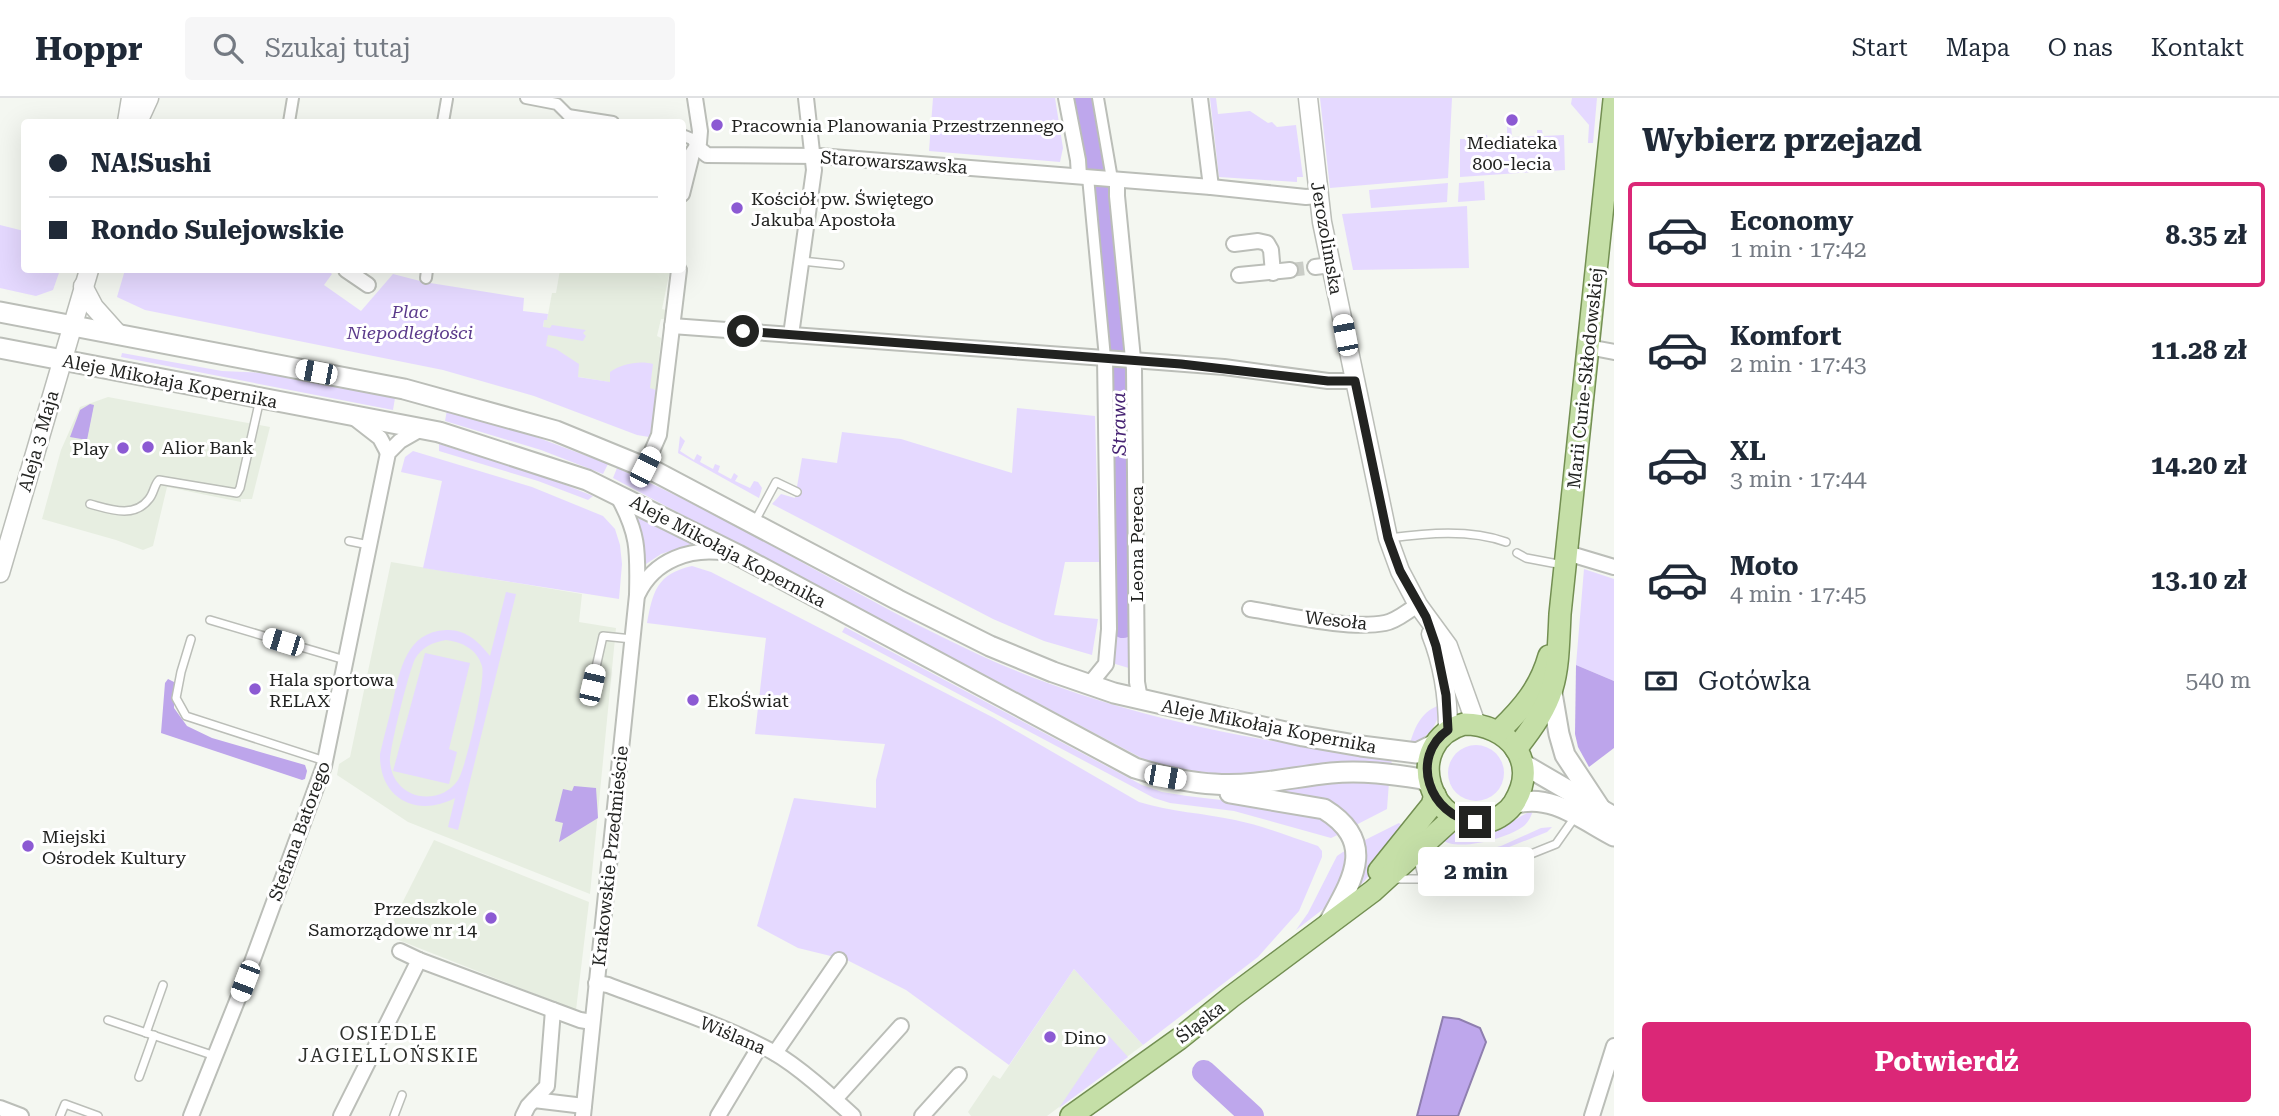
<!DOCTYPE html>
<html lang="pl">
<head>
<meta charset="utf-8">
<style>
  :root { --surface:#fff; --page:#f6f6f7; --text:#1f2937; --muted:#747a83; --line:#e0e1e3; --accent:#db2777 }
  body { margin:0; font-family:"Roboto Serif",serif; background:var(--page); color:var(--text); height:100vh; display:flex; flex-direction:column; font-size:26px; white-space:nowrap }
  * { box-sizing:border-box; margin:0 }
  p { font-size:23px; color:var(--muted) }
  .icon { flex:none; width:38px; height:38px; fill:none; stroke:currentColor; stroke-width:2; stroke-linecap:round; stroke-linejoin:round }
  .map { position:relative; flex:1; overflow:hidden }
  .drawer { display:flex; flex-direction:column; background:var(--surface); width:665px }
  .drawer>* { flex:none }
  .hud { position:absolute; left:21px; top:21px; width:665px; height:154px; border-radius:7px; box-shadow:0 7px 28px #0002; display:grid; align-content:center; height:154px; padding:0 28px; background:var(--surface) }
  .end { position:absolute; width:32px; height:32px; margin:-16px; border:9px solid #222321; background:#fff; box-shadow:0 0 0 4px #fff }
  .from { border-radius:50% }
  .bubble { position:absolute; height:49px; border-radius:7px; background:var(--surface); box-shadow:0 7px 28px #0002; font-size:23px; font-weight:700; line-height:49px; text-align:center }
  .car { position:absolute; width:21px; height:42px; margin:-21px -10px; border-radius:9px; box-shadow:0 0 5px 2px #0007; background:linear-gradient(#fff 24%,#345 0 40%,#fff 0 76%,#345 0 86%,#fff 0) }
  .hud b { display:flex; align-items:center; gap:24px; height:66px; font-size:26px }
  .hud b+b { border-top:2px solid var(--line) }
  .hud i { width:18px; height:18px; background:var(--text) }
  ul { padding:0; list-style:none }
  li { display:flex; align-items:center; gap:21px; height:105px; margin:0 14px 10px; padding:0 14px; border:4px solid transparent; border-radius:7px }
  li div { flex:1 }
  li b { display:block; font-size:26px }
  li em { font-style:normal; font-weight:700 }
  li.selected { border-color:var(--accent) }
  li>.icon { width:63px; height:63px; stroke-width:1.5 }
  h2 { padding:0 28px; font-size:32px; line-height:84px }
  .pay { display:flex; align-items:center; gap:18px; height:77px; padding:0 28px; font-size:26px }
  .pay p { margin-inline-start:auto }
  .action { display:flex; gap:14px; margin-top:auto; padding:14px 28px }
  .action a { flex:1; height:80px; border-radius:7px; background:var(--accent); color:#fff; font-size:28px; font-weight:700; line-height:80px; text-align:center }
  header { display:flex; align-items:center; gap:42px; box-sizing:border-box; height:98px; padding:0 35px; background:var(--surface); border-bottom:2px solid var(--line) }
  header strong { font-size:33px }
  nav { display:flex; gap:38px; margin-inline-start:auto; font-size:24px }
  .search { width:490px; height:63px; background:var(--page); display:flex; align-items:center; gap:18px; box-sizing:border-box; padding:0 24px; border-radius:7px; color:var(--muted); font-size:26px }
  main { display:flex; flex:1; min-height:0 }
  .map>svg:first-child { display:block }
  .built { fill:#e7eee1 }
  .green { fill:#e5d9ff; fill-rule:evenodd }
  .forest { fill:#bda5eb }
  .water { fill:#bea7ec; stroke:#8f7faf; stroke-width:2 }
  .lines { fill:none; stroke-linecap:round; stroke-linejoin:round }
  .river { stroke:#bea7ec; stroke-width:24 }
  .minor-tunnel { stroke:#cacdc7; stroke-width:14; stroke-dasharray:14 7; stroke-linecap:butt }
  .service-casing { stroke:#bbbeb8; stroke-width:10 }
  .pedestrian-casing { stroke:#bbbeb8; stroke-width:14 }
  .minor-casing { stroke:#bbbeb8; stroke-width:18 }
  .tertiary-casing { stroke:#bbbeb8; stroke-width:21 }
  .secondary-casing { stroke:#bbbeb8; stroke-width:23 }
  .primary-casing { stroke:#738f52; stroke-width:24 }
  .service { stroke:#fff; stroke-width:7 }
  .pedestrian { stroke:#fff; stroke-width:10 }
  .minor { stroke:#fff; stroke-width:14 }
  .tertiary { stroke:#fff; stroke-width:18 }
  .secondary { stroke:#fff; stroke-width:19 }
  .primary { stroke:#c5dfa7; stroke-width:21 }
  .route { stroke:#222321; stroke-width:9 }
  .poi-dot { fill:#8c5ad3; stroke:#fff; stroke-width:2.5 }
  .labels { text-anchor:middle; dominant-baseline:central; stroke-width:6; stroke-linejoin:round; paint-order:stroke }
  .poi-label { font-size:18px; fill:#222321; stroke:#fff; text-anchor:start }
  .street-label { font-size:18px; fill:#222321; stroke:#fff }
  .park-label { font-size:18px; font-style:italic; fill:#5b3a8b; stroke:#fff }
  .water-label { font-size:19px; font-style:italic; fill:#462373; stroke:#fff }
  .neighbourhood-label { font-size:19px; letter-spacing:2px; fill:#2f312d; stroke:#fff }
</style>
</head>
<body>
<header>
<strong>Hoppr</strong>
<div class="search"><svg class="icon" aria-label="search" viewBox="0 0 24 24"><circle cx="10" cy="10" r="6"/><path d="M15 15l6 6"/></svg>Szukaj tutaj</div>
<nav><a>Start</a><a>Mapa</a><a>O nas</a><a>Kontakt</a></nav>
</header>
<main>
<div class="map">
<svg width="1614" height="1018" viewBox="0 0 1614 1018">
  <rect width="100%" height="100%" fill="#f4f7f1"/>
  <g class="built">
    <polygon points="560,172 670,172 662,211 666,212 664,221 661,221 657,238 661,240 656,292 538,272 544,222 547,222 552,195 556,195"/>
    <polygon points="108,299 270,329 252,401 241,401 241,404 167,389 153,448 143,452 116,442 42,421 61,352 80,309"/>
    <polygon points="391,464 582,496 579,524 616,530 590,796 408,724 337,677 339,666 350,659"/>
    <polygon points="434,742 589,804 576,912 386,837"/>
    <polygon points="1074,871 1143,947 1047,1018 971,1018 968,1014 993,977 1000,981"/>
  </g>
  <g class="green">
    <polygon points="933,0 1055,0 1063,50 1060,64 929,53"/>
    <polygon points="1210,0 1216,0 1218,16 1250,13 1268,25 1272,24 1277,29 1296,27 1303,79 1297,79 1297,84 1219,79"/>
    <polygon points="1320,0 1452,0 1448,80 1330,90"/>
    <polygon points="1572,0 1597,0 1593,45 1588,45 1589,27 1571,6"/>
    <polygon points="1507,27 1511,27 1512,39 1537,38 1537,32 1542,32 1543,38 1564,37 1565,72 1460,79 1460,41 1483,41 1483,37 1487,37 1488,41 1507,39"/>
    <polygon points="1484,83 1485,102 1458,104 1459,85"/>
    <polygon points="1448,85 1447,104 1371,110 1369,92"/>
    <polygon points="1467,108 1469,170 1353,172 1342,116"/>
    <polygon points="0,127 24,133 24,172 60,172 53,192 36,198 0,190"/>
    <path d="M125,172H327L332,176L324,187L361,213L393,176L424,184L524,200L523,213L548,216L547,222H544L543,229L550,230L552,227L586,232L583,235L586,238L583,243L548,237L546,248L556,251L579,266L578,279L610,284V274C621,266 640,262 653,266L650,290L656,292L652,336L649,339L637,337L534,298L443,272L145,212L117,199Z"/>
    <polygon points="122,255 222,273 265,275 395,300 393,312 121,259"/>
    <polygon points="1109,274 1115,274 1113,305 1117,528 1127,529 1124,311 1126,274 1130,274 1132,571 1112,565"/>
    <polygon points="1017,310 1095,318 1099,464 1065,464 1054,517 1098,521 1092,557 1044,543 993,521 772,406 781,396 795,400 802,360 837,365 842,334 901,341 1012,375"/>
    <polygon points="447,312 523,334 608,366 603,376 541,352 445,323"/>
    <polygon points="680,338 685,343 680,353 694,362 697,356 702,359 700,364 713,371 715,366 720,368 718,374 731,381 734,375 738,378 735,383 750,390 754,383 758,384 762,390 759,400 678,355"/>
    <polygon points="439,346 543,378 593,398 588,402 538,383 439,353"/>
    <polygon points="413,353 532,389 603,418 615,431 620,447 622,466 619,501 423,470 442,383 401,374 405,359"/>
    <path d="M617,370C738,423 850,496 969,552C1101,615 1247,643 1392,660L1391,668C1314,674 1227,690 1151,665L613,380Z"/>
    <polygon points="637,417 692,446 661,456 646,466 643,439"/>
    <path d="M692,468L711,474L994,620L1139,704C1171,714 1203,715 1235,722C1264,728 1290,739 1318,748L1322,753V759L1299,813L1258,859L1143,947L1074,871L1009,967L906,892L847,862L798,850L757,828L794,700L876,710V682L885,646L755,636L766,540L647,525C653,493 657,476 692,468Z"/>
    <polygon points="1584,471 1614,481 1614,583 1576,567"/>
    <path d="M506,494L516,496L458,732L448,729L455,700C417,720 379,701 380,656C384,638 389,621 393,603C400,572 406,534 446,532C466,531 479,544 490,558ZM446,542C462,544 477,551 482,568C486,581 466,670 458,682C444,703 413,704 398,685C393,679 391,672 390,665C389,652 409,573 415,561C422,549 433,544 446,542Z"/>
    <polygon points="845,529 1142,687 1162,694 1187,698 1289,710 1325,720 1342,735 1331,740 1234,713 1170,705 1154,700 842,534"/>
    <polygon points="425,555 470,565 449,651 457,654 449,686 393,673"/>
    <path d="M1440,607C1439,625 1429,641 1410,645C1415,628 1422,613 1440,607Z"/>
    <circle cx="1476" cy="675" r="28"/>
    <polygon points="1335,682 1389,684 1387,711 1354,728 1276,694"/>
    <path d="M1533,713C1531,718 1529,723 1525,727C1510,740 1456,755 1441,741C1461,728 1469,739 1489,735C1506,732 1517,717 1533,713Z"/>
    <polygon points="1399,725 1407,732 1361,787 1363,773 1361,744"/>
    <polygon points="1552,729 1547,734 1479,761 1454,774 1442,774 1447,766 1465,757 1501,748 1541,730"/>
    <polygon points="1349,750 1350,759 1335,802 1296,832 1308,815 1337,758"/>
    <polygon points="1108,937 1128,959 1059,1010"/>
  </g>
  <g class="forest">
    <polygon points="90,306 94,307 87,342 70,339 80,312"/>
    <polygon points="1576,567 1614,583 1614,650 1589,669 1578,649 1575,636"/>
    <polygon points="168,581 174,584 174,610 187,628 212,640 305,667 307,673 305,681 302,682 161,635 165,585"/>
    <polygon points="574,688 596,690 598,720 559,744 563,725 555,723 563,691 572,693"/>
  </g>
  <g class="water">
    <polygon points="1443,919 1459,921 1480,930 1486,944 1458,1018 1417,1018"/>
    <polygon points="1208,969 1235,991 1235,1002 1225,1003 1198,979"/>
  </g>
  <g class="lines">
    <g class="river">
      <polyline points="1083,0 1104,108 1117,244 1123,528"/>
      <polyline points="1204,974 1252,1018"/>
    </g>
    <polyline class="minor-tunnel" points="1290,172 1315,169"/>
    <g class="service-casing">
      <g id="service">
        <polyline points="802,163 840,167"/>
        <path d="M90,406C109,411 134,421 149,401C154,395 154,387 159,382L237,395L240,390L260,301"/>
        <polyline points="754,425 776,384 797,394"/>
        <path d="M1389,440C1427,435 1470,431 1506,444"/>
        <polyline points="349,443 369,447"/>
        <polyline points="1517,455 1526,460 1563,467"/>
        <polyline points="210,522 345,562"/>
        <polyline points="191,541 181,574 176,600 186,618 325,663"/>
        <polyline points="592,587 603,538 632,541"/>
        <polyline points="1417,758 1423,781"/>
        <polyline points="1395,781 1423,781 1443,785 1466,782 1556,746 1575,719"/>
        <polyline points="108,922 215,958"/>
        <polyline points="146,935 163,887"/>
        <polyline points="139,979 154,937"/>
        <polyline points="60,1018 65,1006 98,1018"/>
        <polyline points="394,1018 402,997"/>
      </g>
    </g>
    <g class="pedestrian-casing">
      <g id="pedestrian">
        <polyline points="526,0 557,6 568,17"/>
        <polyline points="1098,0 1112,81"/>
        <polyline points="568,17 613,24"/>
        <polyline points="289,24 293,0"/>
        <polyline points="443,24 447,1"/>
        <polyline points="682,37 692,41 697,49"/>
        <polyline points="1088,79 1105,260"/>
        <polyline points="426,180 427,172"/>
      </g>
    </g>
    <g class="minor-casing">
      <g id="minor">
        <polyline points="1066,0 1078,62 1079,78"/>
        <polyline points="1200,0 1211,89"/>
        <polyline points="697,49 707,57 819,58 1211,89 1306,99 1318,98"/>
        <polyline points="1117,82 1117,98 1134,271 1137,584 1140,601"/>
        <polyline points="682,96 692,56 699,45 700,33 695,0"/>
        <polyline points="1234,146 1258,143 1267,145 1271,152 1273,175"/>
        <polyline points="1315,169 1331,167"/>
        <polyline points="346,172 368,187"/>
        <polyline points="1239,177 1290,172"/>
        <polyline points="672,228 1159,264 1224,269 1328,283 1355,283"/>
        <polyline points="791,237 814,72 806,0"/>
        <polyline points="1588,249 1614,254"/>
        <polyline points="353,319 380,340 388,355"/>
        <polyline points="645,369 659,337 679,172"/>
        <polyline points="1567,455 1614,469"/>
        <path d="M638,496C654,462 691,449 726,455"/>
        <path d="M1250,511C1288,517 1348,532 1385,525C1397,523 1407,513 1418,507"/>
        <polyline points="1089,587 1106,566 1109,531 1105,260"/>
        <polyline points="400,853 419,862"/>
        <path d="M596,885L608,887C663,908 721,926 773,954C798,968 831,998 853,1018"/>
        <polyline points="775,955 839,862"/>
        <polyline points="835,1001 901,928"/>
        <polyline points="534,1002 584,1008"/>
        <polyline points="0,1010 21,1018"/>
        <polyline points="191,1018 245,883 324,668 388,355 400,343 421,331"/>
        <polyline points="341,1018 419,862 580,922 592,924"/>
        <polyline points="523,1018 528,1008 547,988 553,912"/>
        <path d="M583,1018L637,497C638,453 639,435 616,395"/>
        <polyline points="718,1018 760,948"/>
        <polyline points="922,1018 959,977"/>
        <polyline points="1592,1018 1614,948"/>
      </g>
    </g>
    <g class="tertiary-casing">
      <g id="tertiary">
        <polyline points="1308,0 1322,124 1388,440 1400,473 1418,507 1448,548 1476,626"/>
        <polyline points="127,24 131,0"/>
        <polyline points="138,24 149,0"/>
        <polyline points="83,188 94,209 119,237"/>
        <polyline points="0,475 89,172"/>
        <path d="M1431,536C1443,566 1448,599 1448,632"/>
      </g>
    </g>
    <g class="secondary-casing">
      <g id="secondary">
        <polyline points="0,214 404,291 556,333 656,374 898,502 990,548 1053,574 1114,595 1303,638 1361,648 1417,655 1433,647"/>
        <path d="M0,250L439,334L587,382L738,457L1135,670C1161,678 1187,685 1214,686C1254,689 1292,679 1331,675C1362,672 1392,676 1422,681L1430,686"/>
        <polyline points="1552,595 1559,636 1565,657 1600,710"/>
        <polyline points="1523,666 1614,719"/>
        <path d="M1230,695L1324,711C1379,745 1351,784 1327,828"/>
        <path d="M1514,706C1550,694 1583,722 1614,738"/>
      </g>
    </g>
    <g class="primary-casing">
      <g id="primary">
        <path d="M1464,626C1508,626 1540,663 1514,705C1509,713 1498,721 1489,723C1429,737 1401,644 1464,626Z"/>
        <path d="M1499,633C1523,610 1540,590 1549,558"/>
        <path d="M1516,651C1558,598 1557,582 1560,516L1614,2"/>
        <polyline points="1379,773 1432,707 1435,697"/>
        <polyline points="1071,1018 1179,941 1231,899 1373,793 1454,719"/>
      </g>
    </g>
    <use href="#service" class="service"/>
    <use href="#pedestrian" class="pedestrian"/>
    <use href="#minor" class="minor"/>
    <use href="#tertiary" class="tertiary"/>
    <use href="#secondary" class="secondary"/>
    <use href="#primary" class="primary"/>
  </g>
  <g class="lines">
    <path class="route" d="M743,233L1181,266L1328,283H1355L1388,440L1400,473L1426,519L1436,548L1446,597L1448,632C1409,659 1429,718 1475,724"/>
  </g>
  <g class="poi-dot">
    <circle cx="1512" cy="22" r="7"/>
    <circle cx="717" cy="27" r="7"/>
    <circle cx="737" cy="110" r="7"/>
    <circle cx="148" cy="349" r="7"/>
    <circle cx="123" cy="350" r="7"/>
    <circle cx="255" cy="591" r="7"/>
    <circle cx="693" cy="602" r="7"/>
    <circle cx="28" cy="748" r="7"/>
    <circle cx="491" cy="820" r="7"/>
    <circle cx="1050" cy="939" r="7"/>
  </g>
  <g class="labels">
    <g class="poi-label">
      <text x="731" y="27">Pracownia Planowania Przestrzennego</text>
      <text x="1512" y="44" text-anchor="middle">Mediateka<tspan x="1512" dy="21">800-lecia</tspan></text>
      <text x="751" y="100">Kościół pw. Świętego<tspan x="751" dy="21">Jakuba Apostoła</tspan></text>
      <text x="162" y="349">Alior Bank</text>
      <text x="109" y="350" text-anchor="end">Play</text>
      <text x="269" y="581">Hala sportowa<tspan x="269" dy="21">RELAX</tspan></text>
      <text x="707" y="602">EkoŚwiat</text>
      <text x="42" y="738">Miejski<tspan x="42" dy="21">Ośrodek Kultury</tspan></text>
      <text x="477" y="810" text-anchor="end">Przedszkole<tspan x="477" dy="21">Samorządowe nr 14</tspan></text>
      <text x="1064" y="939">Dino</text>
    </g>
    <g class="street-label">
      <text transform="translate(894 64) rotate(4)">Starowarszawska</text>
      <text transform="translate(1327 140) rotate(80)">Jerozolimska</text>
      <text transform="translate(1585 280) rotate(-84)">Marii Curie-Skłodowskiej</text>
      <text transform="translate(170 283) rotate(11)">Aleje Mikołaja Kopernika</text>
      <text transform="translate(38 343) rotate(-74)">Aleja 3 Maja</text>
      <text transform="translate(1136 446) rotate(-90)">Leona Pereca</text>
      <text transform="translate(728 453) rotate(28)">Aleje Mikołaja Kopernika</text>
      <text transform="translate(1336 522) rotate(6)">Wesoła</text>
      <text transform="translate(1269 628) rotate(11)">Aleje Mikołaja Kopernika</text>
      <text transform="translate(299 733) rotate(-70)">Stefana Batorego</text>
      <text transform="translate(610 758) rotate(-84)">Krakowskie Przedmieście</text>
      <text transform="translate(1200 924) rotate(-38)">Śląska</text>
      <text transform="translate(733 937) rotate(23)">Wiślana</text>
    </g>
    <g class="park-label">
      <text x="410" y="213">Plac<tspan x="410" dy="21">Niepodległości</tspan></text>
    </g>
    <g class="water-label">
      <text transform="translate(1119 326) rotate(-91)">Strawa</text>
    </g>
    <g class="neighbourhood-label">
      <text x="389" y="935">OSIEDLE<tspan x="389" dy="22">JAGIELLOŃSKIE</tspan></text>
    </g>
  </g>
</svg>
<i class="end from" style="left:743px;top:233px"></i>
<i class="end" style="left:1475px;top:724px"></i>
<div class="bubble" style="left:1418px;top:749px;width:116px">2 min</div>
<i class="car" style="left:1345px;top:237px;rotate:349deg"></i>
<i class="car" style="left:316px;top:274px;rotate:281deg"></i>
<i class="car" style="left:645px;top:369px;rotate:27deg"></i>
<i class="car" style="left:283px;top:544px;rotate:287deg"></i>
<i class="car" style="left:592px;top:587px;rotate:13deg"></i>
<i class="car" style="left:1165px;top:679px;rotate:100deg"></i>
<i class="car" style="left:245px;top:883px;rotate:201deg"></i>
<div class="hud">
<b><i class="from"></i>NA!Sushi</b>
<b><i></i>Rondo Sulejowskie</b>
</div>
</div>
<section class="drawer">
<h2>Wybierz przejazd</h2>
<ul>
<li class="selected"><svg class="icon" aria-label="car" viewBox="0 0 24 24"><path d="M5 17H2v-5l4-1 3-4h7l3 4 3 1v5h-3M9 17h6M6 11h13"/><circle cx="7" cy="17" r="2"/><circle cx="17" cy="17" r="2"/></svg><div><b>Economy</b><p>1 min · 17:42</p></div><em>8.35 zł</em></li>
<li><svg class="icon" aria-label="car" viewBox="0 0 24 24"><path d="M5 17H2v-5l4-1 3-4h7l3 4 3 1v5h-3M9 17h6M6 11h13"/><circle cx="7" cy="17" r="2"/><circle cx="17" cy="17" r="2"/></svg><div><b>Komfort</b><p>2 min · 17:43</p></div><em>11.28 zł</em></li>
<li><svg class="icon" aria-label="car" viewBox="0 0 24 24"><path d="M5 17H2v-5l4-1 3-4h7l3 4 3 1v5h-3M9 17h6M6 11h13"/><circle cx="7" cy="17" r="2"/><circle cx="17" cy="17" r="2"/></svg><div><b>XL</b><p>3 min · 17:44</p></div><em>14.20 zł</em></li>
<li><svg class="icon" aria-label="car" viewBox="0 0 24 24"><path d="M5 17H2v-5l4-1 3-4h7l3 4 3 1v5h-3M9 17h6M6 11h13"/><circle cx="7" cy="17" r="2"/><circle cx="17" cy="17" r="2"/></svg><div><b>Moto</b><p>4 min · 17:45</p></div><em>13.10 zł</em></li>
</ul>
<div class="pay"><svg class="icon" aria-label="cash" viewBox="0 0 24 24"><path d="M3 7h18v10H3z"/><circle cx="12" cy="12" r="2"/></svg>Gotówka<p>540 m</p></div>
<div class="action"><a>Potwierdź</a></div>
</section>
</main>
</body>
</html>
